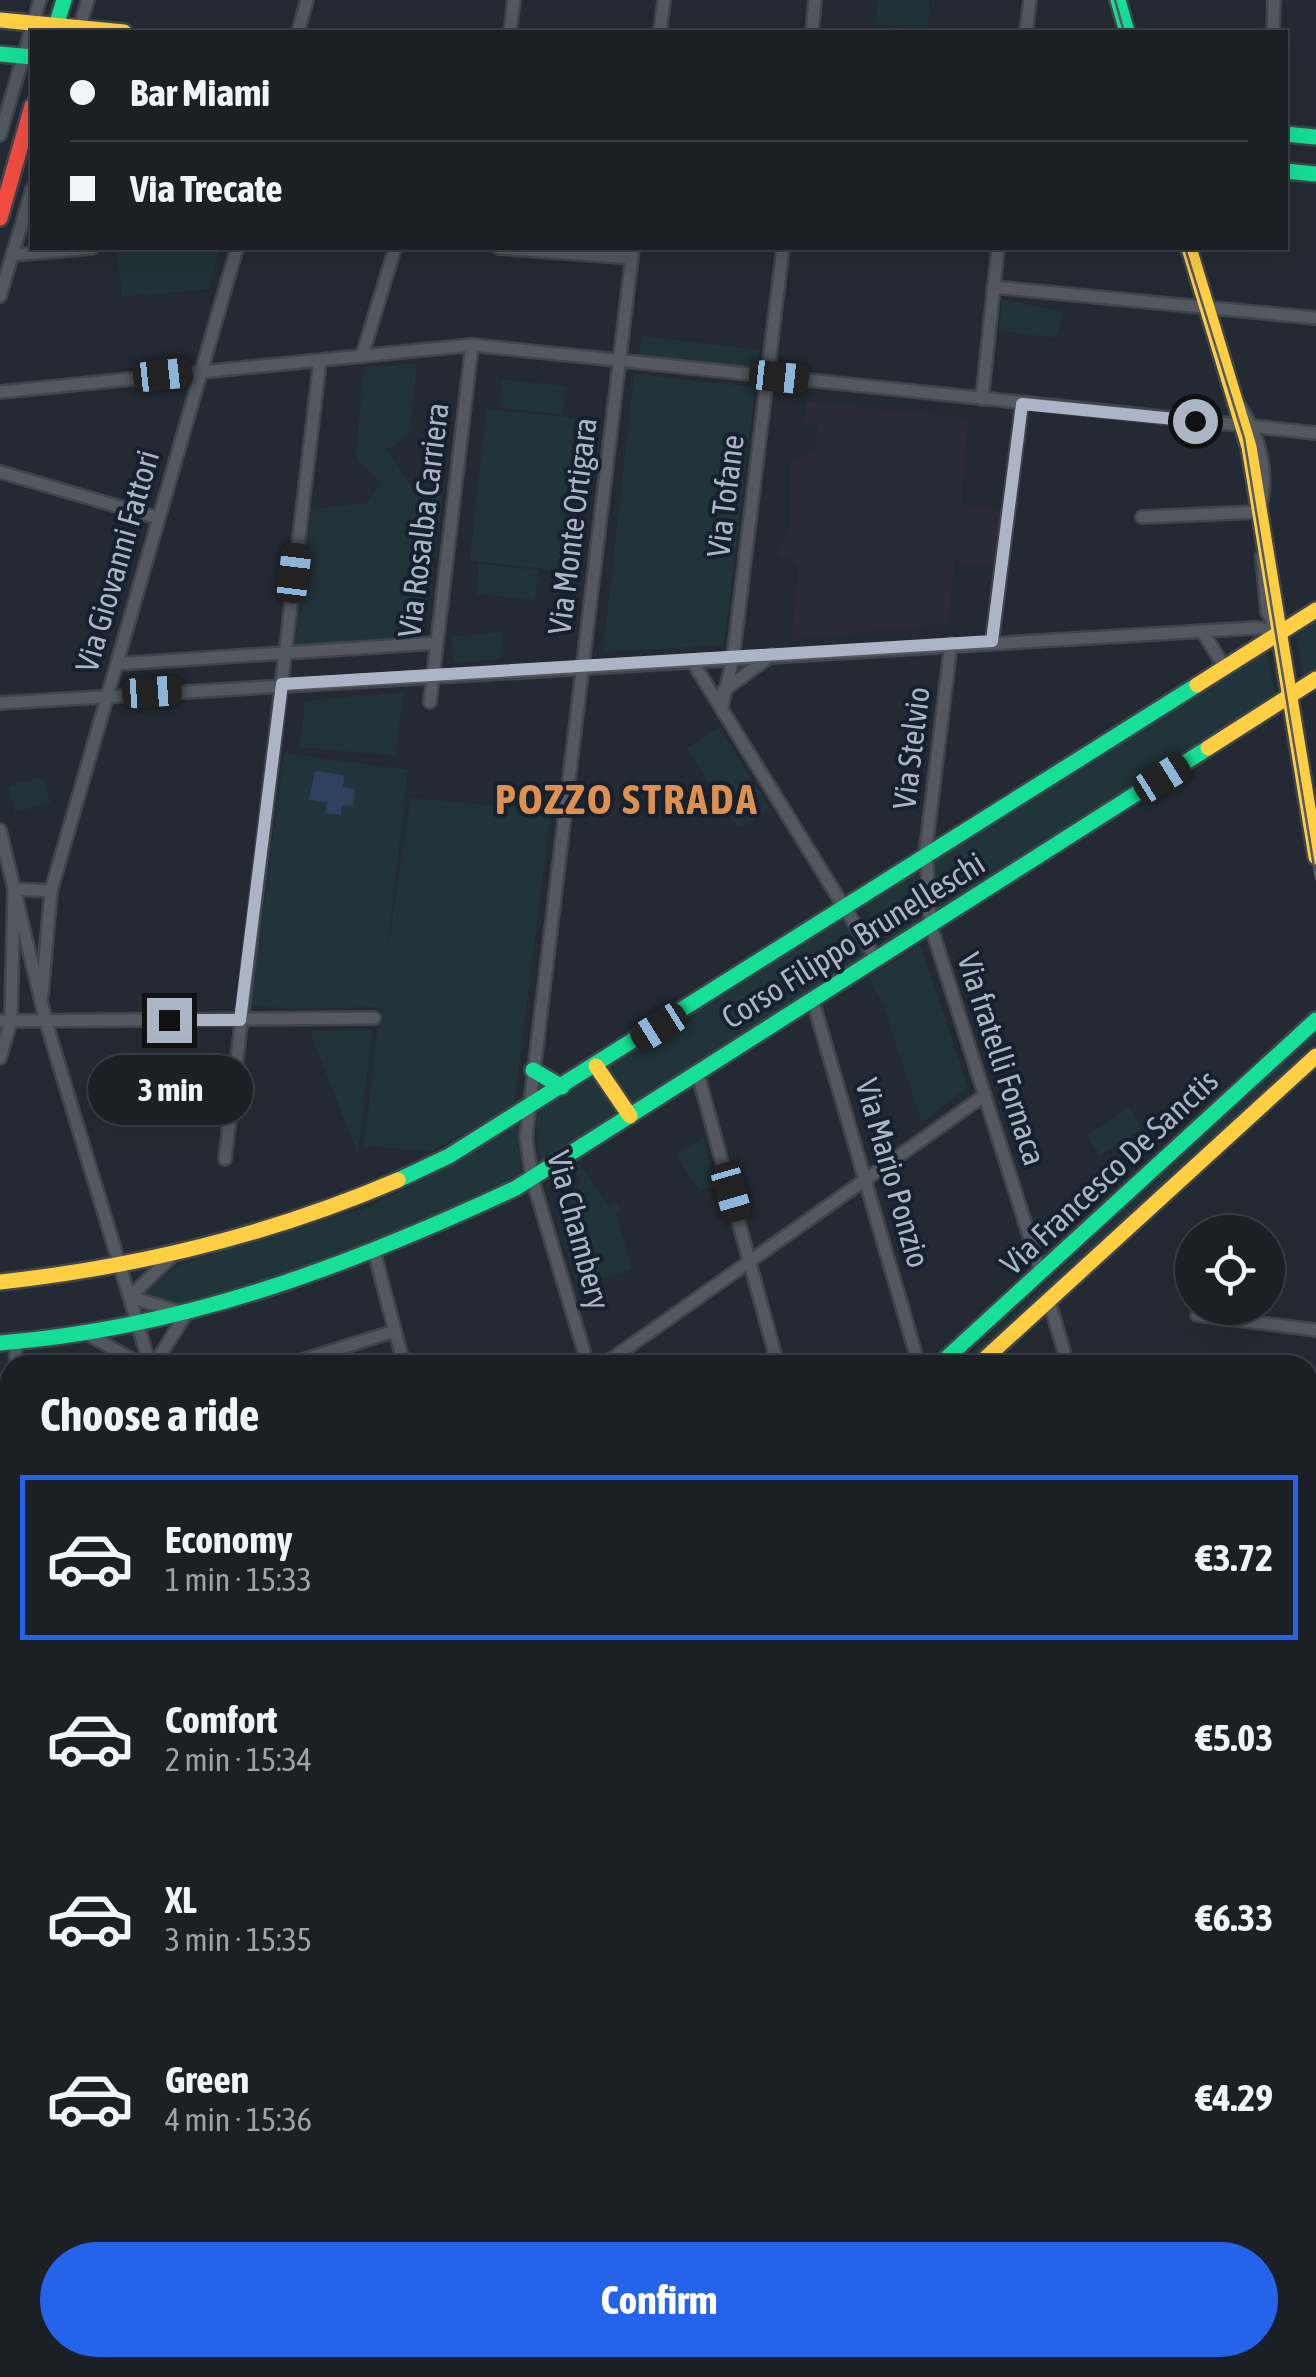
<!DOCTYPE html>
<html lang="en">
<head>
<meta charset="utf-8">
<style>
  :root { --surface:#1b2026; --page:#24282e; --text:#f1f3f6; --muted:#a0a3a7; --line:#393e43; --accent:#2563eb }
  body { margin:0; font-family:"Asap Condensed",sans-serif; background:var(--page); color:var(--text); height:100vh; display:flex; flex-direction:column; font-size:38px; white-space:nowrap }
  * { box-sizing:border-box; margin:0 }
  p { font-size:32px; color:var(--muted) }
  .icon { flex:none; width:55px; height:55px; fill:none; stroke:currentColor; stroke-width:2; stroke-linecap:round; stroke-linejoin:round }
  .map { position:relative; flex:1; overflow:hidden }
  .sheet { position:absolute; left:0px; top:1355px; width:1318px; height:1022px; display:flex; flex-direction:column; background:var(--surface); border-radius:30px 30px 0 0; box-shadow:0 10px 40px #0002,0 0 0 2px var(--line) }
  .sheet>* { flex:none }
  .banner { position:absolute; left:30px; top:30px; width:1258px; height:220px; border-radius:0px; box-shadow:0 10px 40px #0002,0 0 0 2px var(--line); display:grid; align-content:center; height:220px; padding:0 40px; background:var(--surface) }
  .controls { position:absolute; left:1175px; top:1215px; display:grid; gap:20px }
  .controls a { display:grid; place-items:center; width:110px; height:110px; border-radius:50%; background:var(--surface); box-shadow:0 10px 40px #0002,0 0 0 2px var(--line); font-size:50px }
  .end { position:absolute; width:45px; height:45px; margin:-22px; border:12px solid #abb5c6; background:#111; box-shadow:0 0 0 5px #111 }
  .from { border-radius:50% }
  .bubble { position:absolute; height:70px; border-radius:35px; background:var(--surface); box-shadow:0 10px 40px #0002,0 0 0 2px var(--line); font-size:32px; font-weight:700; line-height:70px; text-align:center }
  .car { position:absolute; width:30px; height:60px; margin:-30px -15px; border-radius:12px; box-shadow:0 0 8px 2px #0007; background:linear-gradient(#222 24%,#8ab4d8 0 40%,#222 0 76%,#8ab4d8 0 86%,#222 0) }
  .banner b { display:flex; align-items:center; gap:35px; height:95px; font-size:38px }
  .banner b+b { border-top:2px solid var(--line) }
  .banner i { width:25px; height:25px; background:var(--text) }
  ul { padding:0; list-style:none }
  li { display:flex; align-items:center; gap:30px; height:165px; margin:0 20px 15px; padding:0 20px; border:5px solid transparent; border-radius:0px }
  li div { flex:1 }
  li b { display:block; font-size:38px }
  li em { font-style:normal; font-weight:700 }
  li.current { border-color:var(--accent) }
  li>.icon { width:90px; height:90px; stroke-width:1.5 }
  h2 { padding:0 40px; font-size:45px; line-height:120px }
  .primary-button { display:flex; gap:20px; margin-top:auto; padding:20px 40px }
  .primary-button a { flex:1; height:115px; border-radius:60px; background:var(--accent); color:#fff; font-size:40px; font-weight:700; line-height:115px; text-align:center }
  .map>svg:first-child { display:block }
  .medical { fill:#2b2a39 }
  .green { fill:#213439 }
  .water { fill:#2e415e }
  .lines { fill:none; stroke-linecap:round; stroke-linejoin:round }
  .street-casing { stroke:#40444b; stroke-width:16 }
  .fast-casing { stroke:#40444b; stroke-width:20 }
  .slow-casing { stroke:#40444b; stroke-width:20 }
  .jam-casing { stroke:#40444b; stroke-width:20 }
  .street { stroke:#535861; stroke-width:11 }
  .fast { stroke:#16e098; stroke-width:15 }
  .slow { stroke:#ffcf43; stroke-width:15 }
  .jam { stroke:#f24e42; stroke-width:15 }
  .tram { stroke:#575c64; stroke-width:2.5 }
  .route { stroke:#abb5c6; stroke-width:12 }
  .labels { text-anchor:middle; dominant-baseline:central; stroke-width:8; stroke-linejoin:round; paint-order:stroke }
  .street-label { font-size:32px; fill:#abb5c6; stroke:#17202d }
  .district-label { font-size:42px; font-weight:bold; letter-spacing:2.5px; fill:#dd904f; stroke:#17202d }
</style>
</head>
<body>
<div class="map">
<svg width="1316" height="2377" viewBox="0 0 1316 2377">
  <rect width="100%" height="100%" fill="#242a33"/>
  <polygon class="medical" points="806,401 968,418 961,503 1001,511 993,568 955,561 948,623 791,640 799,566 776,552 791,522 789,460 815,452 818,426 804,424"/>
  <g class="green">
    <polygon points="878,0 930,0 927,28 875,25"/>
    <polygon points="146,248 220,248 209,289 122,297 117,254"/>
    <polygon points="1002,299 1063,312 1056,338 999,331"/>
    <polygon points="641,336 760,350 758,368 639,355"/>
    <polygon points="417,363 409,434 386,450 413,489 444,487 423,638 295,645 311,509 367,503 381,483 356,458 364,368"/>
    <polygon points="634,374 755,387 724,645 603,652"/>
    <polygon points="502,379 565,386 562,415 499,407"/>
    <polygon points="486,409 575,418 559,570 470,561"/>
    <polygon points="479,564 539,570 535,600 477,594"/>
    <polygon points="1316,618 1316,677 1304,677 1295,631"/>
    <polygon points="501,632 503,659 453,663 451,637"/>
    <polygon points="1267,650 1276,701 935,915 933,862"/>
    <polygon points="404,692 395,756 300,747 305,701"/>
    <polygon points="719,728 770,809 738,829 687,748"/>
    <polygon points="284,753 408,770 387,954 411,798 551,811 514,1105 432,1151 364,1146 380,1007 291,1009 251,1005"/>
    <polygon points="43,777 50,803 15,812 8,786"/>
    <polygon points="916,872 922,924 893,938 888,946 864,906"/>
    <polygon points="847,917 870,952 540,1166 536,1112"/>
    <polygon points="920,945 968,1087 922,1123 883,1003 868,978"/>
    <polygon points="372,1029 358,1154 310,1031"/>
    <polygon points="1316,1032 1316,1039 1246,1109 967,1365 958,1365"/>
    <polygon points="1129,1108 1142,1129 1100,1155 1087,1134"/>
    <polygon points="519,1122 521,1174 377,1250 197,1306 147,1301 141,1292 180,1264 366,1208 455,1164"/>
    <polygon points="703,1138 716,1187 699,1190 676,1154"/>
    <polygon points="579,1163 607,1205 615,1202 621,1210 616,1212 632,1270 577,1285 556,1211 574,1200 580,1179 573,1166"/>
    <polygon points="0,1860 10,1860 10,1931 0,1933"/>
    <polygon points="1316,1979 1316,2074 1308,2076 1308,1981"/>
    <polygon points="0,2046 10,2082 10,2173 0,2173"/>
  </g>
  <polygon class="water" points="315,771 344,775 343,787 355,789 353,806 342,805 341,815 326,813 327,802 309,800"/>
  <g class="lines">
    <g class="street-casing">
      <g id="street">
        <polyline points="78,32 88,0"/>
        <polyline points="298,32 307,0"/>
        <polyline points="510,32 514,0"/>
        <polyline points="660,32 664,0"/>
        <polyline points="812,32 815,0"/>
        <polyline points="1026,32 1030,0"/>
        <polyline points="1273,32 1274,0"/>
        <polyline points="0,135 40,0"/>
        <polyline points="499,248 632,258"/>
        <polyline points="13,255 92,248"/>
        <polyline points="993,287 1316,318"/>
        <polyline points="0,296 32,189"/>
        <polyline points="362,356 395,248"/>
        <polyline points="0,392 472,345 1316,433"/>
        <polyline points="982,399 998,248"/>
        <polyline points="0,472 158,518"/>
        <path d="M1142,517L1259,512C1270,475 1260,436 1239,405"/>
        <polyline points="1262,556 1267,612 1275,625"/>
        <polyline points="1202,631 1225,668"/>
        <polyline points="992,641 1022,404"/>
        <polyline points="951,644 926,848 930,923 1041,1273"/>
        <polyline points="692,661 875,957"/>
        <polyline points="117,664 435,643"/>
        <polyline points="723,691 772,655"/>
        <polyline points="430,702 472,345"/>
        <polyline points="0,703 1256,628 1280,632"/>
        <polyline points="722,706 733,658 783,248"/>
        <polyline points="0,830 46,1022 150,1365"/>
        <polyline points="51,891 237,248"/>
        <polyline points="812,998 919,1365"/>
        <polyline points="0,1021 374,1018"/>
        <polyline points="0,1058 11,1021 14,889 51,891 42,994"/>
        <polyline points="697,1071 778,1365"/>
        <polyline points="225,1159 320,361"/>
        <polyline points="375,1255 404,1365"/>
        <polyline points="130,1297 186,1314 154,1365"/>
        <polyline points="130,1297 170,1258"/>
        <polyline points="1049,1301 1068,1365"/>
        <polyline points="1197,1315 1316,1330"/>
        <polyline points="89,1335 142,1365"/>
        <polyline points="15,1342 16,1365"/>
        <polyline points="287,1365 395,1331"/>
        <polyline points="588,1365 532,1178 526,1137 633,248"/>
        <polyline points="603,1365 985,1095"/>
        <polyline points="0,1492 10,1492"/>
        <polyline points="0,1591 10,1591"/>
        <polyline points="1308,1591 1316,1592"/>
        <polyline points="1308,1781 1316,1780"/>
        <polyline points="0,1947 10,1944"/>
        <polyline points="1308,1972 1316,1971"/>
        <polyline points="0,1992 10,2029"/>
        <polyline points="1308,2085 1316,2083"/>
        <polyline points="0,2264 10,2262"/>
        <polyline points="0,2336 10,2333"/>
        <polyline points="0,2358 10,2355"/>
        <polyline points="228,2368 230,2377"/>
        <polyline points="429,2368 431,2377"/>
        <polyline points="553,2368 556,2377"/>
        <polyline points="681,2368 684,2377"/>
        <polyline points="863,2368 866,2377"/>
      </g>
    </g>
    <g class="fast-casing">
      <g id="fast">
        <polyline points="1118,0 1127,32"/>
        <polyline points="54,32 64,0"/>
        <polyline points="0,54 32,57"/>
        <polyline points="1285,134 1316,137"/>
        <polyline points="1285,171 1316,174"/>
        <polyline points="533,1070 562,1087"/>
        <polyline points="398,1180 449,1156 1197,685"/>
        <path d="M0,1343C185,1328 349,1266 516,1188L1208,748"/>
        <polyline points="939,1365 1316,1020"/>
        <polyline points="0,1778 10,1778"/>
        <polyline points="0,1805 10,1805"/>
        <polyline points="1308,2153 1316,2179"/>
        <polyline points="1308,2182 1316,2199"/>
      </g>
    </g>
    <g class="slow-casing">
      <g id="slow">
        <polyline points="0,20 124,32"/>
        <polyline points="1189,248 1249,447 1316,857"/>
        <polyline points="1197,685 1316,610"/>
        <polyline points="1208,748 1316,679"/>
        <polyline points="596,1066 630,1116"/>
        <path d="M0,1282C138,1267 270,1235 398,1180"/>
        <polyline points="978,1365 1316,1056"/>
        <polyline points="1308,1759 1316,1741"/>
      </g>
    </g>
    <g class="jam-casing">
      <polyline id="jam" points="0,218 32,106"/>
    </g>
    <use href="#street" class="street"/>
    <use href="#fast" class="fast"/>
    <use href="#slow" class="slow"/>
    <use href="#jam" class="jam"/>
    <g class="tram">
      <polyline points="1115,0 1124,32"/>
      <polyline points="1185,248 1244,438 1316,879"/>
    </g>
  </g>
  <g class="lines">
    <polyline class="route" points="169,1020 240,1020 282,684 992,641 1022,404 1195,421"/>
  </g>
  <g class="labels">
    <g class="street-label">
      <text transform="translate(725 496) rotate(-83)">Via Tofane</text>
      <text transform="translate(423 520) rotate(-83)">Via Rosalba Carriera</text>
      <text transform="translate(572 526) rotate(-83)">Via Monte Ortigara</text>
      <text transform="translate(117 561) rotate(-74)">Via Giovanni Fattori</text>
      <text transform="translate(911 748) rotate(-83)">Via Stelvio</text>
      <text transform="translate(853 940) rotate(-32)">Corso Filippo Brunelleschi</text>
      <text transform="translate(1002 1059) rotate(72)">Via fratelli Fornaca</text>
      <text transform="translate(1109 1172) rotate(-43)">Via Francesco De Sanctis</text>
      <text transform="translate(893 1173) rotate(74)">Via Mario Ponzio</text>
      <text transform="translate(579 1230) rotate(75)">Via Chambery</text>
    </g>
    <g class="district-label">
      <text x="627" y="799">POZZO STRADA</text>
    </g>
  </g>
</svg>
<div class="controls">
<a><svg class="icon" aria-label="locate" viewBox="0 0 24 24"><circle cx="12" cy="12" r="6"/><path d="M12 2v4M12 18v4M2 12h4M18 12h4"/></svg></a>
</div>
<i class="end from" style="left:1195px;top:421px"></i>
<i class="end" style="left:169px;top:1020px"></i>
<div class="bubble" style="left:88px;top:1055px;width:165px">3 min</div>
<i class="car" style="left:163px;top:375px;rotate:84deg"></i>
<i class="car" style="left:779px;top:377px;rotate:96deg"></i>
<i class="car" style="left:294px;top:573px;rotate:7deg"></i>
<i class="car" style="left:152px;top:692px;rotate:86deg"></i>
<i class="car" style="left:1162px;top:778px;rotate:58deg"></i>
<i class="car" style="left:659px;top:1027px;rotate:238deg"></i>
<i class="car" style="left:731px;top:1192px;rotate:164deg"></i>
<div class="banner">
<b><i class="from"></i>Bar Miami</b>
<b><i></i>Via Trecate</b>
</div>
<section class="sheet">
<h2>Choose a ride</h2>
<ul>
<li class="current"><svg class="icon" aria-label="car" viewBox="0 0 24 24"><path d="M5 17H2v-5l4-1 3-4h7l3 4 3 1v5h-3M9 17h6M6 11h13"/><circle cx="7" cy="17" r="2"/><circle cx="17" cy="17" r="2"/></svg><div><b>Economy</b><p>1 min · 15:33</p></div><em>€3.72</em></li>
<li><svg class="icon" aria-label="car" viewBox="0 0 24 24"><path d="M5 17H2v-5l4-1 3-4h7l3 4 3 1v5h-3M9 17h6M6 11h13"/><circle cx="7" cy="17" r="2"/><circle cx="17" cy="17" r="2"/></svg><div><b>Comfort</b><p>2 min · 15:34</p></div><em>€5.03</em></li>
<li><svg class="icon" aria-label="car" viewBox="0 0 24 24"><path d="M5 17H2v-5l4-1 3-4h7l3 4 3 1v5h-3M9 17h6M6 11h13"/><circle cx="7" cy="17" r="2"/><circle cx="17" cy="17" r="2"/></svg><div><b>XL</b><p>3 min · 15:35</p></div><em>€6.33</em></li>
<li><svg class="icon" aria-label="car" viewBox="0 0 24 24"><path d="M5 17H2v-5l4-1 3-4h7l3 4 3 1v5h-3M9 17h6M6 11h13"/><circle cx="7" cy="17" r="2"/><circle cx="17" cy="17" r="2"/></svg><div><b>Green</b><p>4 min · 15:36</p></div><em>€4.29</em></li>
</ul>
<div class="primary-button"><a>Confirm</a></div>
</section>
</div>
</body>
</html>
